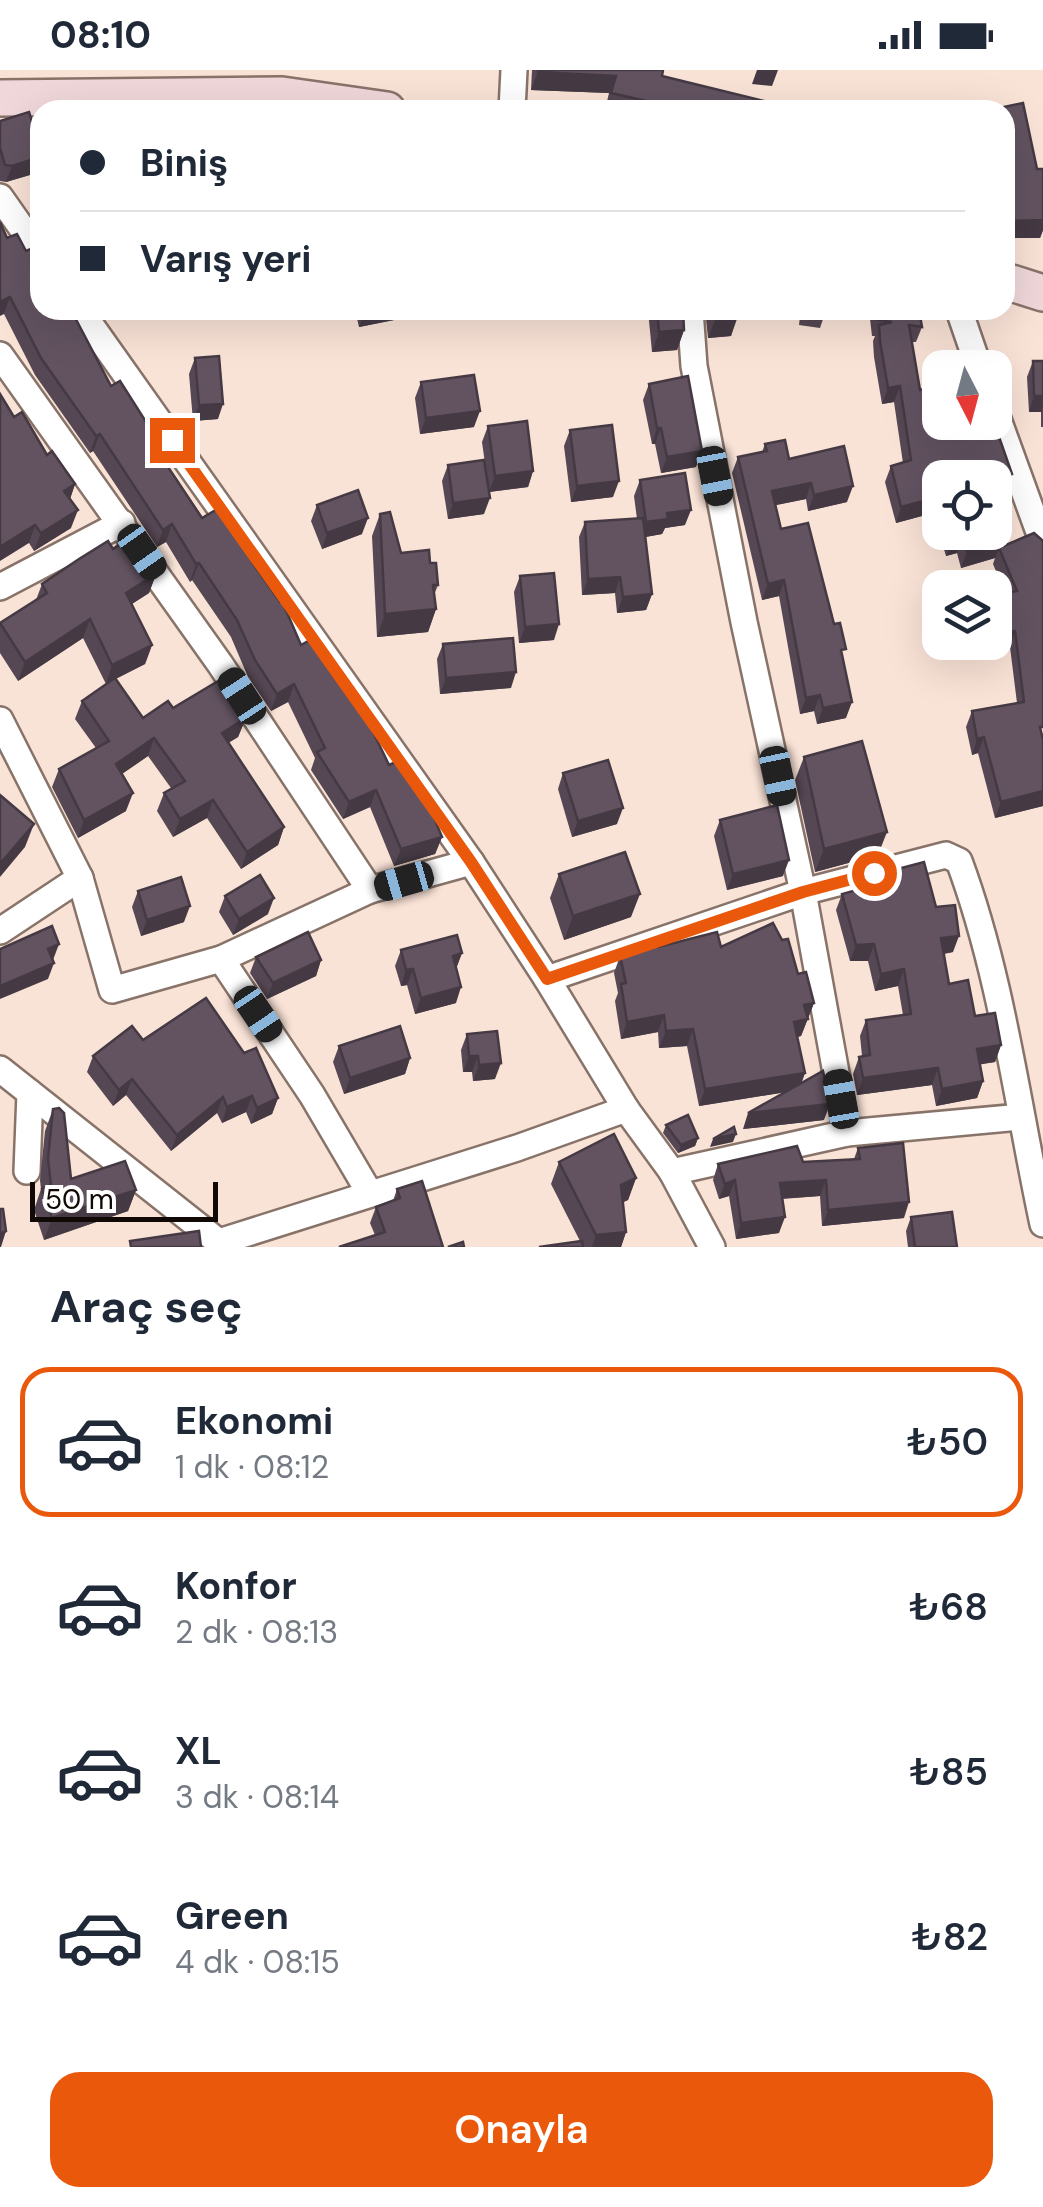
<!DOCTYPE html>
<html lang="tr">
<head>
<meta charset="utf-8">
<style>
  :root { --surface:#fff; --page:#f6f6f7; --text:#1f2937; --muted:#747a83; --line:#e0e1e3; --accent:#ea580c }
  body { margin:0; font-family:"DM Sans",sans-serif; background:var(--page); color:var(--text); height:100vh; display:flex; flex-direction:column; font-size:38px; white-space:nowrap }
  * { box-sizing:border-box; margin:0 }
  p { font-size:32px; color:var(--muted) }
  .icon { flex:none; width:55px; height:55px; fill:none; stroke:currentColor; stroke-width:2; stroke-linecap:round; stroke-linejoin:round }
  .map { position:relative; height:1177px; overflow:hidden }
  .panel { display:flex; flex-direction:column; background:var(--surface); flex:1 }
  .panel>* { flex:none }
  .top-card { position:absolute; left:30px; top:30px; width:985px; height:220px; border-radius:30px; box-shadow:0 10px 40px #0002; display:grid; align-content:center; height:220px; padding:0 50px; background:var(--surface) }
  .needle { width:65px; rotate:174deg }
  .controls { position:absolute; left:922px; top:280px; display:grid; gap:20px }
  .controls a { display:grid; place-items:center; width:90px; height:90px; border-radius:20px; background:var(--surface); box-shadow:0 10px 40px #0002; font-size:50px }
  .scale { position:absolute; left:30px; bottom:25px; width:188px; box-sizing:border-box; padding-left:10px; border:5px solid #110906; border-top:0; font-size:28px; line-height:35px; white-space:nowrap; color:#110906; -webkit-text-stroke:8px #fff; paint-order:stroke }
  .end { position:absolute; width:45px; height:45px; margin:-22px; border:12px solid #ea580c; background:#fff; box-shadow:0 0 0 5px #fff }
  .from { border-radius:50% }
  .car { position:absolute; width:30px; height:60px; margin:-30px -15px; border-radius:12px; box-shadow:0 0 8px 2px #0007; background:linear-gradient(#222 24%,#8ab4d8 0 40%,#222 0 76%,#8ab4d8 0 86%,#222 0) }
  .top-card b { display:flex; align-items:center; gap:35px; height:95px; font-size:38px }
  .top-card b+b { border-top:2px solid var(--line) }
  .top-card i { width:25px; height:25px; background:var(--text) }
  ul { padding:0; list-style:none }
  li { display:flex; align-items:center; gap:30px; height:150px; margin:0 20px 15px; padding:0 30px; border:5px solid transparent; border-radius:30px }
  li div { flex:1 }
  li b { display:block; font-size:38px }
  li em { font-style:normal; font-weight:600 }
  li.selected { border-color:var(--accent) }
  li>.icon { width:90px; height:90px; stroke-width:1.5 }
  h2 { padding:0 50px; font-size:45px; line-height:120px }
  .cta { display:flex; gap:20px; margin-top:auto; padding:20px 50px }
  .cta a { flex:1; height:115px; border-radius:30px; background:var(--accent); color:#fff; font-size:40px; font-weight:600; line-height:115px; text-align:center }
  .status { display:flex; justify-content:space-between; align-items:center; height:70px; padding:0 50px; background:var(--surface); direction:ltr }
  .status svg { height:28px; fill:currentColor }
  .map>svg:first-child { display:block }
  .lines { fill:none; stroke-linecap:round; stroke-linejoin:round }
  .street-casing { stroke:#887369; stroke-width:30 }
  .secondary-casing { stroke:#887369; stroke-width:40 }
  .street { stroke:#fff; stroke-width:25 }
  .secondary { stroke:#f0d7da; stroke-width:35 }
  .wall { fill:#554753 }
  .shaded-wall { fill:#453a44 }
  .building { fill:#635361; stroke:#453a44; stroke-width:2.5 }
  .route { stroke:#ea580c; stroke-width:12 }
</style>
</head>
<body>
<div class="status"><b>08:10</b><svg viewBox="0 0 49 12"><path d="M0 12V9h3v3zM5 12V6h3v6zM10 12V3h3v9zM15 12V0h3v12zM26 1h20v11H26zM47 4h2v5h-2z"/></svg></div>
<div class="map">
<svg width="1043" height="1177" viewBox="0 0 1043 1177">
  <rect width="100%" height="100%" fill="#f9e2d6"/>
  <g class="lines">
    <g class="street-casing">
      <g id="street">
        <polyline points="512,40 514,0"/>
        <polyline points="0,127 40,184"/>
        <polyline points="80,240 471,792 547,909"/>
        <polyline points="690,240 694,296 744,552 803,822 847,1063"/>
        <polyline points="959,240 979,298"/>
        <polyline points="0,285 220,594 370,820"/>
        <polyline points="995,341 1043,473"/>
        <polyline points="0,517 122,453"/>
        <polyline points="0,650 80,808 0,861"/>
        <polyline points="80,808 112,920 221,889 370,820 471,792"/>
        <polyline points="221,889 312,1025 369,1122"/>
        <polyline points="0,999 225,1177"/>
        <polyline points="27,1101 30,1023"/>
        <polyline points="672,1102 847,1063 1020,1047"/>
        <polyline points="219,1172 517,1078 626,1039"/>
        <path d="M712,1177L672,1102L626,1039L547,909L803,822L946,785L959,791C1002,907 1017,1033 1043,1154"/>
      </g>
    </g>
    <g class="secondary-casing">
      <g id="secondary">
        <polyline points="0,28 282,25 387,40"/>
        <polyline points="1005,211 1043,223"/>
      </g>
    </g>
    <use href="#street" class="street"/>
    <use href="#secondary" class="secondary"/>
  </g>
  <g class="wall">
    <polygon points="532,0 663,0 662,6 801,40 605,40 609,23 531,20"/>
    <polygon points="1023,33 1037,99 1043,99 1043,160 1040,168 1005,168 1005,40 998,40 999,38"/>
    <polygon points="0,51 35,61 40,61 40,102 6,112 0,111"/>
    <polygon points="7,168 39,191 111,316 169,388 167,395 202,448 301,575 442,767 435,784 394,796 370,737 343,749 311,700 315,688 288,632 271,641 248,607 231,567 192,510 190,512 166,472 157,477 93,381 90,383 35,305 4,244"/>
    <polygon points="355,240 397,240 394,250 359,257"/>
    <polygon points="648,240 683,240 684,260 677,280 652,282"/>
    <polygon points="705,240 738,240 731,266 708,268"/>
    <polygon points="782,240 826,240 820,258 799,255 800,246 782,243"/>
    <polygon points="873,240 919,240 922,257 916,272 912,272 920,320 988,364 1012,404 1006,420 995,424 995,408 940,408 940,462 995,462 1003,471 1001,477 1034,463 1043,736 995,748 978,683 972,685 966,657 972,641 1017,633 1010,577 1004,578 998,539 1005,523 993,494 995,488 961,498 957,483 946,486 933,443 896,453 885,412 891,396 903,393 894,332 882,334 874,287 873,271 875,266 872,266 870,249"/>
    <polygon points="195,288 218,349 193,351 189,304"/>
    <polygon points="1033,291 1043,291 1043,357 1041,357 1041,342 1029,342 1027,307"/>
    <polygon points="421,312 474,357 420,364 415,328"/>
    <polygon points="649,314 696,397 661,403 655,374 652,374 643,330"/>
    <polygon points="14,347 47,385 75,414 70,429 71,458 34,481 29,473"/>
    <polygon points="488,356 533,401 528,417 489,422 482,372"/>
    <polygon points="570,360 613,427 571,432 564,376"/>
    <polygon points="765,374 789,389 847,432 808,441 806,429 775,435 781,459 843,587 846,648 817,654 814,641 800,644 779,526 762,530 732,403 738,387 762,382"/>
    <polygon points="448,395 484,444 448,449 442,411"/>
    <polygon points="640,410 685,455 665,458 662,464 645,467 652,524 646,540 617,543 615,523 582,525 579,467 585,452 637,449 634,426"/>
    <polygon points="317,435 362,464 322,479 311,451"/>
    <polygon points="380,444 401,483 430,493 438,515 434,525 436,539 428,562 377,567 372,466"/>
    <polygon points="113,479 156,504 149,523 132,534 152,575 145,594 115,609 143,648 227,621 249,640 238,667 228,673 284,757 278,775 241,799 207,748 173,767 157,741 164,723 171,718 148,686 122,704 126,741 78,768 52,717 59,699 96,678 75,649 82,631 106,614 83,568 18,611 0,583 0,553 36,530 42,514"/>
    <polygon points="520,506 554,570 519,573 514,522"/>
    <polygon points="443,574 511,618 440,624 437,589"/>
    <polygon points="804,687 878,785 815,802 795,710"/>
    <polygon points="563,703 617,754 572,767 558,719"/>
    <polygon points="720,750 783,806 727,820 714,766"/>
    <polygon points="898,799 936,837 953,882 944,884 949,914 1001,975 995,992 980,994 983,1011 977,1028 936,1036 932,1015 857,1025 853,1004 859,987 862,986 860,966 866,950 903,945 898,916 875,921 868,891 850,891 836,840 842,824 894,809"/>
    <polygon points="559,804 631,847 564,870 550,828"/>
    <polygon points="138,821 184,852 141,866 132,837"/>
    <polygon points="225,826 268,844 233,865 219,842"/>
    <polygon points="658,877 721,877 798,904 814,933 801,966 797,967 805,1003 801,1013 824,1050 743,1059 786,1022 699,1036 687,976 659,978 658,962 621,969 615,931 618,923 614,903 620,886"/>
    <polygon points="401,880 462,883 456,898 456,933 415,944 407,915 401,916 395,896"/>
    <polygon points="256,887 321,890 316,906 267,929 250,903"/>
    <polygon points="467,964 495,1009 473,1011 472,1002 463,1002 461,980"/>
    <polygon points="143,970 244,983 278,1028 272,1044 251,1054 246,1042 222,1053 217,1043 171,1081 126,1025 113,1036 87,1002 93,986"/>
    <polygon points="339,976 410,988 405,1004 344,1024 333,992"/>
    <polygon points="53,1039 71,1109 136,1120 128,1141 44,1170 34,1140 41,1119 40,1110 45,1061"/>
    <polygon points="666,1055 698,1068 695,1076 678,1083 663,1063"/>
    <polygon points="858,1078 904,1148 822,1156 820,1126 782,1129 779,1163 736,1169 729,1126 719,1129 713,1110 718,1094 803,1092 854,1089"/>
    <polygon points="559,1092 636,1108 628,1130 623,1132 626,1162 621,1177 539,1177 580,1171 551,1114"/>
    <polygon points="397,1119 443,1177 375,1165 370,1153 376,1137 393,1131"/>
    <polygon points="911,1147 957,1177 908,1177 906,1161"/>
  </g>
  <g class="shaded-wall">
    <polygon points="757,0 778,0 772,16 752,14"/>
    <polygon points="538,2 616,6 609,23 531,20"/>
    <polygon points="40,87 40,102 6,112 12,96"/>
    <polygon points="1043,150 1043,160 1040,168 1005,168 1005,151"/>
    <polygon points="10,227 4,244 0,246 0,232"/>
    <polygon points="365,240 397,240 394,250 359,257"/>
    <polygon points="738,246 731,266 708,268 716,248"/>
    <polygon points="684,260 677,280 652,282 659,262"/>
    <polygon points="900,316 894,332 882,334 888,318"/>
    <polygon points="1034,326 1043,326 1043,335 1041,342 1029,342"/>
    <polygon points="223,334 218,349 193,351 199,335"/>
    <polygon points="480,341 474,357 420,364 426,348"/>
    <polygon points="657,358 661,358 655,374 652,374"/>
    <polygon points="100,364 93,381 90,383 96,366"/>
    <polygon points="702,381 696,397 661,403 667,387"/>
    <polygon points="533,401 528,417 489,422 495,406"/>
    <polygon points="1012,404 1006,420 995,424 995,410"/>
    <polygon points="619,411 613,427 571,432 577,416"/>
    <polygon points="811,413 806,429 767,437 772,421"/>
    <polygon points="75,414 69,432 64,421"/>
    <polygon points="853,416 847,432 808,441 814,425"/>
    <polygon points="939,427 933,443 896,453 901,437"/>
    <polygon points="490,428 484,444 448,449 453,433"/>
    <polygon points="78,440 71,458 34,481 41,463"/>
    <polygon points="691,440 685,455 665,458 662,464 640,468 646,452 667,443"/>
    <polygon points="368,448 362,464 322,479 327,463"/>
    <polygon points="172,454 166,472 157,477 163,460"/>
    <polygon points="35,455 29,473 0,491 0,477"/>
    <polygon points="962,467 957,483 946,486 952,471"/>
    <polygon points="1003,471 995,488 961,498 967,482"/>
    <polygon points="199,493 192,510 190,512 196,494"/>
    <polygon points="156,504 149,523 119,542 126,523"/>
    <polygon points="620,507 615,523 582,525 588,509"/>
    <polygon points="784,510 779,526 762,530 768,514"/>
    <polygon points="652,524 646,540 617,543 623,527"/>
    <polygon points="436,539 428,562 377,567 385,544"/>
    <polygon points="90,549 83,568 18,611 25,592"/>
    <polygon points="559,554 554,570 519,573 525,557"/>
    <polygon points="1015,561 1010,577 1004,578 1010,562"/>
    <polygon points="152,575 145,594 106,614 112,595"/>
    <polygon points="516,602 511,618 440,624 446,608"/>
    <polygon points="294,614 288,632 271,641 277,624"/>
    <polygon points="820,625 814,641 800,644 806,628"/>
    <polygon points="852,632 846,648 817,654 823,638"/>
    <polygon points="249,640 238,667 215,681 222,663 241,645"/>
    <polygon points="984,667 978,683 972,685 977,669"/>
    <polygon points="154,668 148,686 110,712 116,694"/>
    <polygon points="376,720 370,737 343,749 349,732"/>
    <polygon points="1043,721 1043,736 995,748 1001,732"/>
    <polygon points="133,723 126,741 78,768 84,750"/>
    <polygon points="213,730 207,748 173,767 180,749"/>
    <polygon points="623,738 617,754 572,767 578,751"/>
    <polygon points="34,754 25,777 0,807 0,794"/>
    <polygon points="284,757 278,775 241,799 247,782"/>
    <polygon points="887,762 878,785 815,802 824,779"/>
    <polygon points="442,767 435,784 394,796 401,779"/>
    <polygon points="789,790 783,806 727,820 733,804"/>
    <polygon points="640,824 631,847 564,870 573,846"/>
    <polygon points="274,828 268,844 233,865 239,849"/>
    <polygon points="190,836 184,852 141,866 147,850"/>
    <polygon points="959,866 953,882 935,885 941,868"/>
    <polygon points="59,874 53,890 48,879"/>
    <polygon points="874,874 868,891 850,891 856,875"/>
    <polygon points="462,883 456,899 453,886"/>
    <polygon points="321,890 316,906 267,929 273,913"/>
    <polygon points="54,893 48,909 0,929 0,916"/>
    <polygon points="413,899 407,915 401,916 406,900"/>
    <polygon points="904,899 898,916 875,921 881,904"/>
    <polygon points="461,917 456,933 415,944 421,928"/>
    <polygon points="814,933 801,966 788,969 794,952 804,935"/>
    <polygon points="664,945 658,962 621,969 627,952"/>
    <polygon points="693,959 687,976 659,978 666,961"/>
    <polygon points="1001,975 995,992 971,996 977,979"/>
    <polygon points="469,986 478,986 472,1002 463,1002"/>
    <polygon points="410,988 405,1004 344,1024 350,1008"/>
    <polygon points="501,993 495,1009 473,1011 479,995"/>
    <polygon points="938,998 932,1015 857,1025 863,1008"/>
    <polygon points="805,1003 799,1020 699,1036 705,1019"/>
    <polygon points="132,1009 126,1025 113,1036 119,1020"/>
    <polygon points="983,1011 977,1028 936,1036 942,1019"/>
    <polygon points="252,1026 246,1042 222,1053 227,1037"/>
    <polygon points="223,1027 217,1043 171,1081 177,1065"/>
    <polygon points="278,1028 272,1044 251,1054 257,1038"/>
    <polygon points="830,1034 824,1050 743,1059 748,1043"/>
    <polygon points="736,1064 733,1072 710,1077 713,1069"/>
    <polygon points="698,1068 695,1076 678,1083 681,1075"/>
    <polygon points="636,1108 628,1130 613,1137 621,1115"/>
    <polygon points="735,1110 729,1126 719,1129 725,1114"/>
    <polygon points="826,1110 820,1126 775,1129 780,1113"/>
    <polygon points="136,1120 128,1141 44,1170 52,1148"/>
    <polygon points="909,1132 904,1148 822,1156 828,1140"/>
    <polygon points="785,1147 779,1163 736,1169 741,1153"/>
    <polygon points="6,1161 1,1177 0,1177 0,1164"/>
    <polygon points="626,1162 621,1177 592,1177 596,1165"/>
  </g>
  <g class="building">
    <polygon points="538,0 663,0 662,6 801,40 663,40 664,35 611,23 616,6 538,2"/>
    <polygon points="1023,33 1037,99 1043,99 1043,150 1005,151 1005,100 1011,99 1005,69 1005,40 999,40 999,38"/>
    <polygon points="29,42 35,61 40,61 40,87 12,96 5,95 0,78 0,51"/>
    <polygon points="0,152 7,168 17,164 26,181 33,178 40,190 40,240 71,240 111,316 120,311 169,388 164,391 202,448 219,438 254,495 280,532 282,531 301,575 312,569 365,645 389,695 398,691 428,733 442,767 401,779 376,720 349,732 317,682 325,678 294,614 277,624 255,590 237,550 199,493 196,494 172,454 163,460 100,364 96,366 41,288 10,227 0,232"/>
    <polygon points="657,240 683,240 684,260 659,262"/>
    <polygon points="715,240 738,240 738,246 716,248"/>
    <polygon points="877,240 919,240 922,257 909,255 920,320 924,319 924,323 940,319 940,352 985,352 988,364 997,361 1012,404 995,410 995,408 940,408 940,431 939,427 901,437 891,396 911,390 900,316 888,318 880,271 879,255 892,252 878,250"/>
    <polygon points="219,286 223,334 199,335 195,288"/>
    <polygon points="1033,291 1043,291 1043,326 1034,326"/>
    <polygon points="474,305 480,341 426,348 421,312"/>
    <polygon points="688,306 702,381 667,387 661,358 657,358 649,314"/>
    <polygon points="0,324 14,347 22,342 47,385 52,381 75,414 64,421 78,440 41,463 35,455 0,477"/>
    <polygon points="527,351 533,401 495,406 488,356"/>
    <polygon points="612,355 619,411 577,416 570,360"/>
    <polygon points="785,370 789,389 844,376 853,416 814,425 811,413 772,421 781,459 808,453 834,554 840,553 846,579 841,580 852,632 823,638 820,625 806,628 784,510 768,514 738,387 767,381 765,374"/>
    <polygon points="484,390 490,428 453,433 448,395"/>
    <polygon points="685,403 691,440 667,443 668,449 646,452 640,410"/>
    <polygon points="358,420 368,448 327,463 317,435"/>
    <polygon points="390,442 401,483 429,480 430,493 436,493 438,515 433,515 436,539 385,544 380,444"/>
    <polygon points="995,444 1003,471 967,482 962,467 952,471 949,462 995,462"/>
    <polygon points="643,448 652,524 623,527 620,507 588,509 585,452"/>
    <polygon points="1034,463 1043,471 1043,657 1040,657 1043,670 1043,721 1001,732 984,667 977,669 972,641 1024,632 1015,561 1010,562 1004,523 1017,521 999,478"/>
    <polygon points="130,467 156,504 126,523 152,575 112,595 90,549 25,592 0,553 47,523 42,514 79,489 108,471 113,479"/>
    <polygon points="554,503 559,554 525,557 520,506"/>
    <polygon points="513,568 516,602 446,608 443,574"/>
    <polygon points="115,608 143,648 168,631 173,638 220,610 227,621 234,617 249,640 241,645 244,649 222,663 284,757 247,782 213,730 180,749 164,723 185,711 154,668 116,694 133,723 84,750 59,699 109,671 82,631"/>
    <polygon points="862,671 887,762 824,779 804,687"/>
    <polygon points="608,690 623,738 578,751 563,703"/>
    <polygon points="0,725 34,754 0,794"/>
    <polygon points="777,735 789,790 733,804 720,750"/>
    <polygon points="625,782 640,824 573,846 559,804"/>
    <polygon points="924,792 936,837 955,835 959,866 941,868 949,914 968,910 975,946 995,943 1001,975 977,979 983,1011 942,1019 938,998 863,1008 859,987 870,985 866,950 911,944 904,899 881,904 874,874 856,875 842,824 900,808 898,799"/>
    <polygon points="260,805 274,828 239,849 225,826"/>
    <polygon points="181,807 190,836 147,850 138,821"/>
    <polygon points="773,853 782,870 788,869 798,904 806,902 814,933 804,935 808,949 794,952 805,1003 705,1019 693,959 666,961 664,945 627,952 621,914 626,913 620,886 656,874 658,877 717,862 721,877"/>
    <polygon points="52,856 59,874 48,879 54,893 0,916 0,879"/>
    <polygon points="308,862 321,890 273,913 256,887"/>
    <polygon points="457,865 462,883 453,886 461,917 421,928 413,899 406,900 401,880"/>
    <polygon points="206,928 244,983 256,978 278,1028 257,1038 252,1026 227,1037 223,1027 177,1065 132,1009 119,1020 93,986 132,956 143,970"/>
    <polygon points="400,956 410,988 350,1008 339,976"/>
    <polygon points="497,961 501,993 479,995 478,986 469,986 467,964"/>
    <polygon points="823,1001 830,1034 748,1043"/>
    <polygon points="59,1038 64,1043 71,1109 125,1091 136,1120 52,1148 42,1119 51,1115 48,1089 53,1039"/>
    <polygon points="688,1045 698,1068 681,1075 666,1055"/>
    <polygon points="734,1057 736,1064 713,1069"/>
    <polygon points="614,1064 636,1108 621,1115 626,1162 596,1165 559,1092"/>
    <polygon points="903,1073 909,1132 828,1140 826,1110 780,1113 785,1147 741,1153 735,1110 725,1114 718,1094 797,1076 803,1092 860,1089 858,1078"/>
    <polygon points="422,1111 443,1177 339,1177 385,1162 376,1137 400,1128 397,1119"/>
    <polygon points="0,1139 3,1139 6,1161 0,1164"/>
    <polygon points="952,1142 957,1177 915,1177 911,1147"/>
    <polygon points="199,1161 201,1177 131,1177 130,1171"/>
    <polygon points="582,1171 583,1177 539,1177"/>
    <polygon points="463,1172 464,1177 448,1177"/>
  </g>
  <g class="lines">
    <polyline class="route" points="172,370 471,792 547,909 803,822 874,803"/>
  </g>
</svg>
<div class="controls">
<a><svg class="needle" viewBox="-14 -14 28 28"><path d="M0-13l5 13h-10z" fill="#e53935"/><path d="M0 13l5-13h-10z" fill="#747a83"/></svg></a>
<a><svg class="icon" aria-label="locate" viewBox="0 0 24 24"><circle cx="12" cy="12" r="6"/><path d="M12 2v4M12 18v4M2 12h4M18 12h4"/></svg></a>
<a><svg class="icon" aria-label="layers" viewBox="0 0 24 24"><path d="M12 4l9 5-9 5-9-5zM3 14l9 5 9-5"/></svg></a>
</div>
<div class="scale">50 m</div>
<i class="end from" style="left:874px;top:803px"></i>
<i class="end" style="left:172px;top:370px"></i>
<i class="car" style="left:715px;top:406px;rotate:169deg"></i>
<i class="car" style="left:142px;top:482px;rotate:145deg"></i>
<i class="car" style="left:242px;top:626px;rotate:327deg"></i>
<i class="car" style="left:778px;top:706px;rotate:168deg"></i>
<i class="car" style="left:404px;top:811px;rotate:254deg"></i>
<i class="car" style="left:258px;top:944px;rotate:146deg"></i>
<i class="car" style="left:841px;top:1029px;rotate:350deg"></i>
<div class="top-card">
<b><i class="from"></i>Biniş</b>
<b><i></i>Varış yeri</b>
</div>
</div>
<section class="panel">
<h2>Araç seç</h2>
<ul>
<li class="selected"><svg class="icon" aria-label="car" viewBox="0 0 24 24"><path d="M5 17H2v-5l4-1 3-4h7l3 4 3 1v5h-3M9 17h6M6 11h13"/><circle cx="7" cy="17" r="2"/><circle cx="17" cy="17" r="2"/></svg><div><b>Ekonomi</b><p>1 dk · 08:12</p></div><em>₺50</em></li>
<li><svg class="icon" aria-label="car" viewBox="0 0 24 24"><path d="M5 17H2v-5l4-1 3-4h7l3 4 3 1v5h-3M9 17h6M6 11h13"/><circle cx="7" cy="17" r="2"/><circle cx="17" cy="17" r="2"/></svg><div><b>Konfor</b><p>2 dk · 08:13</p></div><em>₺68</em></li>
<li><svg class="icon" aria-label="car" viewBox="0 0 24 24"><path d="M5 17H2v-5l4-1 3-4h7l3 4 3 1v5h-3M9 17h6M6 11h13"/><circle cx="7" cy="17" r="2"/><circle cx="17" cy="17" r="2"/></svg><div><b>XL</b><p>3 dk · 08:14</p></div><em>₺85</em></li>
<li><svg class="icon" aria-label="car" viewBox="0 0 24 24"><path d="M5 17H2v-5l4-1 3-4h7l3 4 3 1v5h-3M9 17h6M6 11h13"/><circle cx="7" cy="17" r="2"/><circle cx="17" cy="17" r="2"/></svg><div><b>Green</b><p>4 dk · 08:15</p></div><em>₺82</em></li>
</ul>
<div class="cta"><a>Onayla</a></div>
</section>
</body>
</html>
